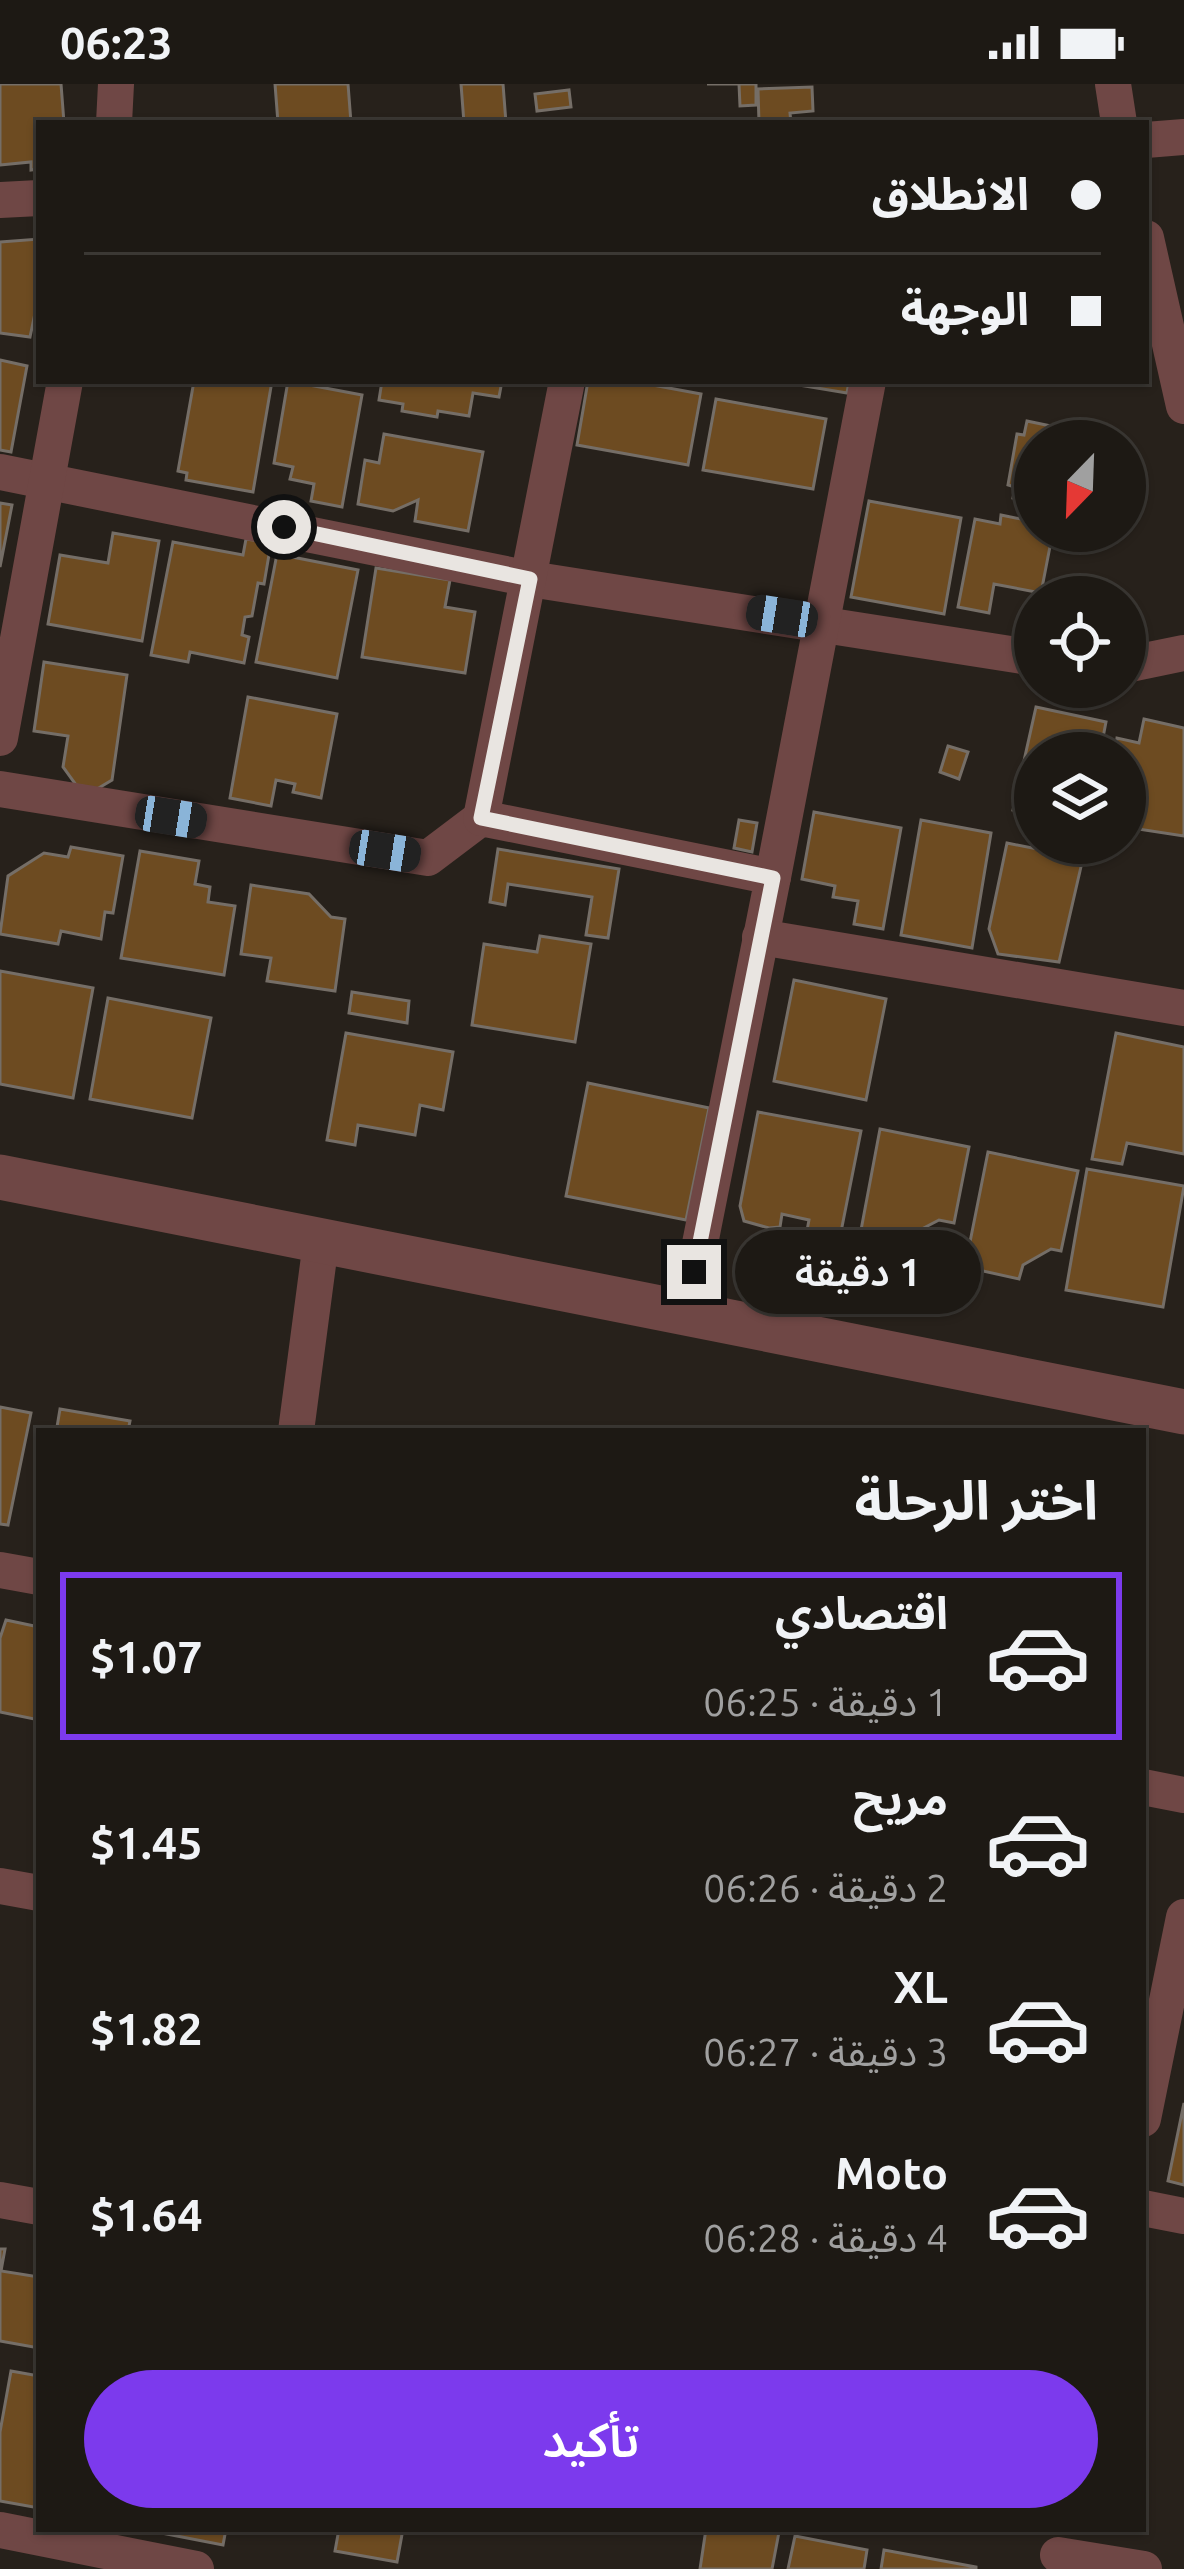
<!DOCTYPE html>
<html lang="ar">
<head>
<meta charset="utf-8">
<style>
  :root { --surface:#1d1914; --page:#25221d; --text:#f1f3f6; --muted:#a0a0a0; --line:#3b3834; --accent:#7c3aed }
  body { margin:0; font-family:Ubuntu,"Noto Sans Arabic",sans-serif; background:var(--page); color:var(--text); direction:rtl; height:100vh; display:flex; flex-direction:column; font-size:45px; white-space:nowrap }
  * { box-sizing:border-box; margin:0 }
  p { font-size:39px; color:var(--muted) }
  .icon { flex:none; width:66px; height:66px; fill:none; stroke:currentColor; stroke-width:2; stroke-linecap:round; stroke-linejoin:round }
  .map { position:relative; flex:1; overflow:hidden; direction:ltr }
  .details { position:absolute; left:36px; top:1344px; width:1110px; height:1104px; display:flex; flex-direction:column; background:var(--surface); border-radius:0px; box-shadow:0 3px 9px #0004,0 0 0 3px var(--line); direction:rtl }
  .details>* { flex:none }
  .banner { position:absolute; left:36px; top:36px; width:1113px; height:264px; border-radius:0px; box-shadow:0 3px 9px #0004,0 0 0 3px var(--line); direction:rtl; display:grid; align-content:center; height:264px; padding:0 48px; background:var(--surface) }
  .needle { width:78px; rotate:203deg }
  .fabs { position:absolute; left:1014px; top:336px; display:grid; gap:24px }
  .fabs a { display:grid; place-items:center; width:132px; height:132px; border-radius:50%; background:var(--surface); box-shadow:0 3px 9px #0004,0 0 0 3px var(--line); font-size:60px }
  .end { position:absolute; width:54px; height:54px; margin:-27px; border:15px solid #e9e5e1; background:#111; box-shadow:0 0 0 6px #111 }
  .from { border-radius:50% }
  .bubble { position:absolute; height:84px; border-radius:42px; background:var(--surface); box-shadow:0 3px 9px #0004,0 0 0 3px var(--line); font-size:39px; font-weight:600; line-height:84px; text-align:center; direction:rtl }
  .car { position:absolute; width:36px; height:72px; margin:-36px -18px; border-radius:15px; box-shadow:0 0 9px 3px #0007; background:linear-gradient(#222 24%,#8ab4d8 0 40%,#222 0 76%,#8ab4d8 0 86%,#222 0) }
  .banner b { display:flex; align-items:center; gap:42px; height:114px; font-size:45px }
  .banner b+b { border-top:3px solid var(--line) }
  .banner i { width:30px; height:30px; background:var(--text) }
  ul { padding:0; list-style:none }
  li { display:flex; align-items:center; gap:36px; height:168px; margin:0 24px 18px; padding:0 24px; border:6px solid transparent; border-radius:0px }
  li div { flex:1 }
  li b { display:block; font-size:45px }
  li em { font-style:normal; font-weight:600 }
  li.selected { border-color:var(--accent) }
  li>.icon { width:108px; height:108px; stroke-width:1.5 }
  h2 { padding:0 48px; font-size:54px; line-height:144px }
  .button { display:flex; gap:24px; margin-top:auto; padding:24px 48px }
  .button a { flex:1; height:138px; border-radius:72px; background:var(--accent); color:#fff; font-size:48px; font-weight:600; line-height:138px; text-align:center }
  .status { display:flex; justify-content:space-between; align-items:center; height:84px; padding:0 60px; background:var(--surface); direction:ltr }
  .status svg { height:33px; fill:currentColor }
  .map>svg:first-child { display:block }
  .building { fill:#6d4b21; stroke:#756e67; stroke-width:3 }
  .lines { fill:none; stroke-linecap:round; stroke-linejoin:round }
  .minor { stroke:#6f4745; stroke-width:36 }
  .tertiary { stroke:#6f4745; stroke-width:45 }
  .route { stroke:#e9e5e1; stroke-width:15 }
</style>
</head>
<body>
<div class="status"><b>06:23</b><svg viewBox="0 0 49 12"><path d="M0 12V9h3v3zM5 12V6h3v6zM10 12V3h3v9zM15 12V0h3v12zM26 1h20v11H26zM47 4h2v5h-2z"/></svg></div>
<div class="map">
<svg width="1184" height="2485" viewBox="0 0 1184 2485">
  <rect width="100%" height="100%" fill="#27211b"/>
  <g class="building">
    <polygon points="0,0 61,0 64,39 39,39 39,85 31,86 31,78 0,81"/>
    <polygon points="275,0 348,0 351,39 278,39"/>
    <polygon points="461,0 503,0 506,39 464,39"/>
    <polygon points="707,0 756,0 756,21 740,22 739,0"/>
    <polygon points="812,3 813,27 790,29 791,39 759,39 758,5"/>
    <polygon points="569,6 571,23 537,27 535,10"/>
    <polygon points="39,155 39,210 30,253 0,249 0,158"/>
    <polygon points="0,276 27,282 11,368 0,366"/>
    <polygon points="194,297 272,297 253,408 186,396 187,389 178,387"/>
    <polygon points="288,297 362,311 342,423 311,417 314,400 290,395 293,383 274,379"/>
    <polygon points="382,297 502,297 499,313 473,309 469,332 438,327 437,333 402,327 403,320 379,316"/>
    <polygon points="588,297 631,297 701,310 688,381 577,361"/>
    <polygon points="775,297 849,297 847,309"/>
    <polygon points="716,315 826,335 813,405 703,386"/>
    <polygon points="1027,337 1065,345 1063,357 1035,357 1035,418 1013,414 1015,403 1008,401 1017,350 1024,351"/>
    <polygon points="384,350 483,368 468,447 415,437 418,416 393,427 358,420 365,376 379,379"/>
    <polygon points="869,417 961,434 944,530 851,513"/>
    <polygon points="0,419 12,421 0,483"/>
    <polygon points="1001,431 1035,438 1035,447 1053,447 1041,509 994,500 989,529 958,523 975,435 1000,440"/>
    <polygon points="113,449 159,457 142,557 48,540 60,471 108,479"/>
    <polygon points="246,455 271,459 264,500 258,499 252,532 245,533 242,551 249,553 244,579 190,568 188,578 151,571 173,458 243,471"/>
    <polygon points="277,470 358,486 337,594 256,578"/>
    <polygon points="376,484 450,496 445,523 475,528 465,589 362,573"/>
    <polygon points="44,578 127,591 112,696 97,705 76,701 63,683 68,652 34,647"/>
    <polygon points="248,613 337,630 321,714 293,708 295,700 276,696 271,722 230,714"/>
    <polygon points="1036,623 1106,638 1100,669 1035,669 1035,731 1013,726"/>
    <polygon points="1144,635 1184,644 1184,752 1125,743 1125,669 1115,669 1117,654 1139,659"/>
    <polygon points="948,662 968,668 959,695 940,688"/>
    <polygon points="814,728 901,744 883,845 854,840 858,817 833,813 835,802 802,795"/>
    <polygon points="739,736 757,739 752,768 734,764"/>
    <polygon points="921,736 991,749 972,864 901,851"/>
    <polygon points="1007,759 1083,774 1059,878 998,870 989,845"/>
    <polygon points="71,763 123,772 113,829 105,828 101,855 61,847 58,860 0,850 8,792 44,769 68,773"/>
    <polygon points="498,765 619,785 608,854 586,851 592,813 508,800 505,821 490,818"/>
    <polygon points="140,767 199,777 195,800 210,803 208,818 235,822 224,891 121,874"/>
    <polygon points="251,801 309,810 331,833 345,835 335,907 267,897 271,874 241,870"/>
    <polygon points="540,852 591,860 575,958 472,941 484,860 537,868"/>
    <polygon points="0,887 93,904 73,1014 0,1000"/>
    <polygon points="794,896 886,915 866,1016 774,997"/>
    <polygon points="352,908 409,917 407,939 349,929"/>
    <polygon points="108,914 211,934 192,1034 90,1015"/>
    <polygon points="346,949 453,968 443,1026 420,1021 415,1051 358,1041 355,1061 327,1056"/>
    <polygon points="1116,949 1184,963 1184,1070 1127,1059 1122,1080 1092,1075"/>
    <polygon points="588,999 709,1024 686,1136 566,1112"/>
    <polygon points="758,1028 861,1047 838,1163 805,1157 809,1136 782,1130 780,1143 769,1144 744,1137 740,1122"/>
    <polygon points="880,1045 969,1063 954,1139 939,1136 918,1147 913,1173 858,1162"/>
    <polygon points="988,1068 1078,1087 1061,1167 1051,1165 1023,1181 1019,1195 965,1183"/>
    <polygon points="1087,1085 1184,1102 1163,1223 1066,1206"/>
    <polygon points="0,1323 31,1329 8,1441 0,1440"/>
    <polygon points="60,1325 130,1337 128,1347 57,1343"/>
    <polygon points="6,1536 39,1543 39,1636 0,1628 0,1554"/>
    <polygon points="1184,2019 1184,2101 1168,2097"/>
    <polygon points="0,2165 5,2165 1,2187 39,2193 39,2264 0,2257"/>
    <polygon points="11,2287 39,2292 39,2424 0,2417 0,2348"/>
    <polygon points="141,2445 226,2445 223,2461"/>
    <polygon points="339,2445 403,2445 397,2478 335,2467"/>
    <polygon points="706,2445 779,2448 772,2485 700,2485"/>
    <polygon points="795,2452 867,2466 864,2485 788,2485"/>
    <polygon points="884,2466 976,2483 976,2485 881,2485"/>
  </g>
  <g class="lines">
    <g class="minor">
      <polyline points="1113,0 1119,39"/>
      <polyline points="114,39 116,0"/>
      <polyline points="1146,56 1184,53"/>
      <polyline points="0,116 39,114"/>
      <polyline points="1146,154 1184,322"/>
      <polyline points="0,388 530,495 1035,574"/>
      <polyline points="1125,581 1184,569"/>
      <polyline points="0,654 65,297"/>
      <polyline points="0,705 428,774 481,734 773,793 686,1230"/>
      <polyline points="481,734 567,297"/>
      <polyline points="773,793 868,297"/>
      <polyline points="760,853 1184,924"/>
      <polyline points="296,1347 321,1158"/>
      <polyline points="0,1486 39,1493"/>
      <polyline points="1143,1703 1184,1711"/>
      <polyline points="0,1802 39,1809"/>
      <polyline points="1143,2035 1184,1833"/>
      <polyline points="0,2116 39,2123"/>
      <polyline points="1143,2124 1184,2132"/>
      <polyline points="0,2446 196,2485"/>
      <polyline points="1058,2471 1144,2485"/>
    </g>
    <polyline class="tertiary" points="0,1093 1184,1328"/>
  </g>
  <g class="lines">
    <polyline class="route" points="284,443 530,495 481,734 773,794 694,1188"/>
  </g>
</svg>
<div class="fabs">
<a><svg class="needle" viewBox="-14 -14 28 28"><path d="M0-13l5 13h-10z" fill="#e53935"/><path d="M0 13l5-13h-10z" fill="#a0a0a0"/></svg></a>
<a><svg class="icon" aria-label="locate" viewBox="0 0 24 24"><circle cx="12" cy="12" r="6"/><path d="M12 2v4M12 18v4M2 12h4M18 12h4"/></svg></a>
<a><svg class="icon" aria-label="layers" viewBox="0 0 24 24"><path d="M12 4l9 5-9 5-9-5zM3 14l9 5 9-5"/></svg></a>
</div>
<i class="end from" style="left:284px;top:443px"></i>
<i class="end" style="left:694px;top:1188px"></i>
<div class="bubble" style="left:735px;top:1146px;width:246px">1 دقيقة</div>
<i class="car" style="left:782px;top:532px;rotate:279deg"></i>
<i class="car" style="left:171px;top:733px;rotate:99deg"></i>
<i class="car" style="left:385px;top:767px;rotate:99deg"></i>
<div class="banner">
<b><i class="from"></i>الانطلاق</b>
<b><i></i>الوجهة</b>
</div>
<section class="details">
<h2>اختر الرحلة</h2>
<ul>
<li class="selected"><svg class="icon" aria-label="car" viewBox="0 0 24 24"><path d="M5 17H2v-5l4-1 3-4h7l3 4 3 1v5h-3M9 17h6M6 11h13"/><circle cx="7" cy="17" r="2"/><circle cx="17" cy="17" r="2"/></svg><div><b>اقتصادي</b><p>1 دقيقة · 06:25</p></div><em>$1.07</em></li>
<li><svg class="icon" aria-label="car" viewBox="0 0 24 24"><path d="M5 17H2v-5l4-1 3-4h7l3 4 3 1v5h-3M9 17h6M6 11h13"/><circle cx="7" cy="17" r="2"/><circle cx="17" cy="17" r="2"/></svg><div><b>مريح</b><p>2 دقيقة · 06:26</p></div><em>$1.45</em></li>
<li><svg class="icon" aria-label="car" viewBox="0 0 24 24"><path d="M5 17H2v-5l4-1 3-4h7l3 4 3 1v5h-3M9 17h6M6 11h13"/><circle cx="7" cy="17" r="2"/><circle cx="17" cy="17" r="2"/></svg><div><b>XL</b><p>3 دقيقة · 06:27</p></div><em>$1.82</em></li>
<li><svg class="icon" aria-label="car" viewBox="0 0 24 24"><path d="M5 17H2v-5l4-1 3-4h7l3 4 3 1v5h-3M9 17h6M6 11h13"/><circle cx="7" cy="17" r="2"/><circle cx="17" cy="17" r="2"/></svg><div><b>Moto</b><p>4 دقيقة · 06:28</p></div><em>$1.64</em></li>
</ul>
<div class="button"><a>تأكيد</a></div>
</section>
</div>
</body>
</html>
